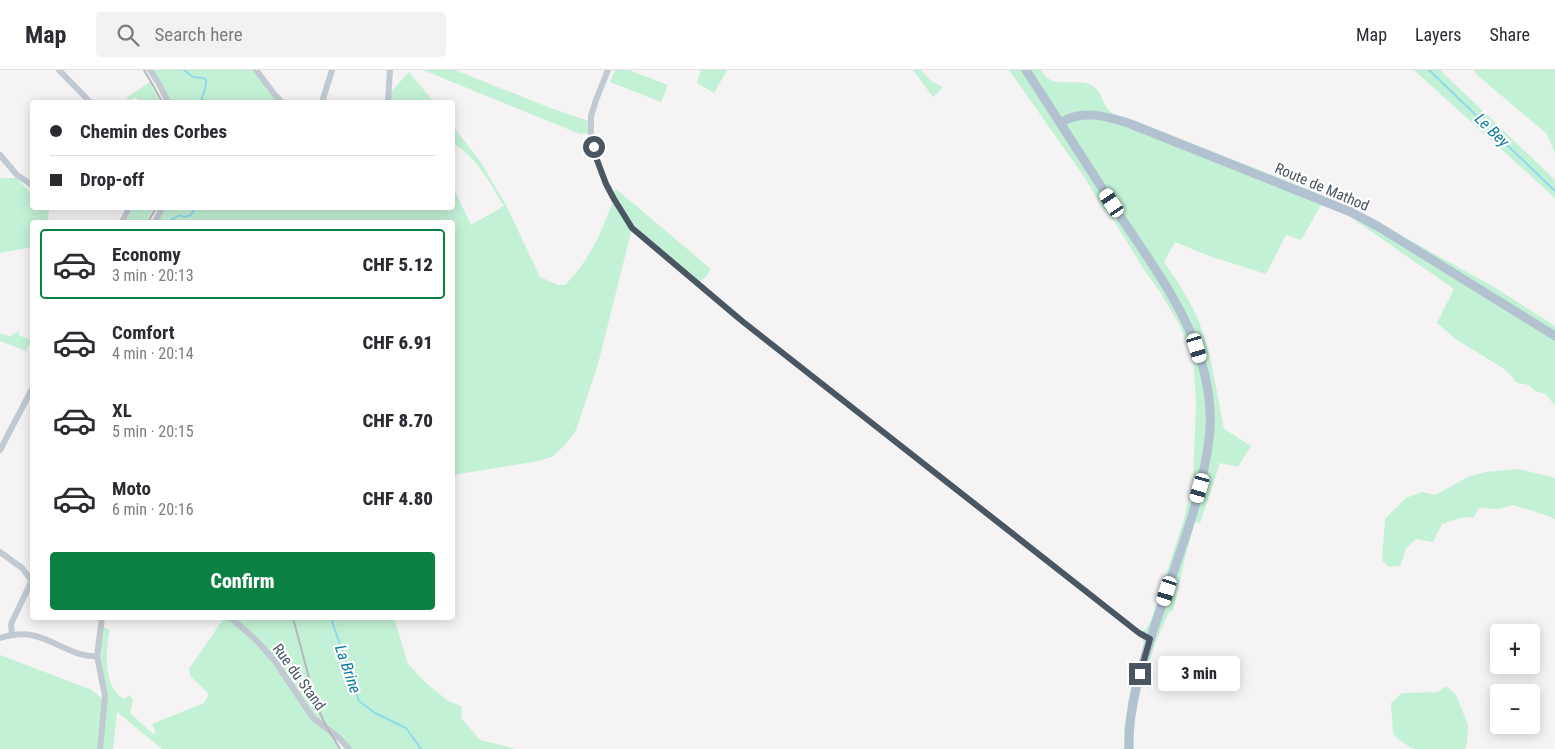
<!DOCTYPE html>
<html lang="en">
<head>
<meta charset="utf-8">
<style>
  :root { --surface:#fff; --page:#f2f2f3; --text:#2b2b33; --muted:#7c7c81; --line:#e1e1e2; --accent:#0b8043 }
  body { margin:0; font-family:"Roboto Condensed",sans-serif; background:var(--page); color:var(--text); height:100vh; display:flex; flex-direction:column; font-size:19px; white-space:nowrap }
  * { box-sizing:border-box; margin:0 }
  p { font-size:16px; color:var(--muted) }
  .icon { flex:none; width:28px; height:28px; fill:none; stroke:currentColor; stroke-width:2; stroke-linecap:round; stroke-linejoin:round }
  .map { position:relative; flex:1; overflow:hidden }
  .drawer { position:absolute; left:30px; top:150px; width:425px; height:400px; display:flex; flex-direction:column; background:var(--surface); border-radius:5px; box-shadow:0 2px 12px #0003 }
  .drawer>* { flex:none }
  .top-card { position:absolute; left:30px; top:30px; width:425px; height:110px; border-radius:5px; box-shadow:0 2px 12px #0003; display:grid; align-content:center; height:110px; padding:0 20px; background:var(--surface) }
  .tools { position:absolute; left:1490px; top:554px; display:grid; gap:10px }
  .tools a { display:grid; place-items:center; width:50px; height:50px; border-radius:5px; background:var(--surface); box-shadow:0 2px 12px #0003; font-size:25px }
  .end { position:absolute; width:22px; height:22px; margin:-11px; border:6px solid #4a5661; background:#fff; box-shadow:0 0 0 2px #fff }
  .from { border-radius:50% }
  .bubble { position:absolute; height:35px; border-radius:5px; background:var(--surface); box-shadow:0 2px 12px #0003; font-size:16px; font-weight:800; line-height:35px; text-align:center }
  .car { position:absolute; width:15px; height:30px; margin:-15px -8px; border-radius:6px; box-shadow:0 0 4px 1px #0007; background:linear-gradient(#fff 24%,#345 0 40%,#fff 0 76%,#345 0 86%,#fff 0) }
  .top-card b { display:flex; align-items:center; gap:18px; height:48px; font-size:19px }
  .top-card b+b { border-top:1px solid var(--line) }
  .top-card i { width:12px; height:12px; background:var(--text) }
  ul { padding:9px 0 0; list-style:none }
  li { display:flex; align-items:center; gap:15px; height:70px; margin:0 10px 8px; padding:0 10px; border:2px solid transparent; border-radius:5px }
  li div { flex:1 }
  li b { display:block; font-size:19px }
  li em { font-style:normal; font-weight:800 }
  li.selected { border-color:var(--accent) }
  li>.icon { width:45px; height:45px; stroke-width:1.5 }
  .button { display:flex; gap:10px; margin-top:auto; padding:10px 20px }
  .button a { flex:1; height:58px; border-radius:5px; background:var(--accent); color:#fff; font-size:20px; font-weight:800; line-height:58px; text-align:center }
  header { display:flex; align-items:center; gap:30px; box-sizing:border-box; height:70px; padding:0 25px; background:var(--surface); border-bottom:1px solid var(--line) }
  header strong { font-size:24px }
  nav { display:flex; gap:28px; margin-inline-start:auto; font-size:18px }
  .search { width:350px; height:45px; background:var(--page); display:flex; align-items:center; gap:12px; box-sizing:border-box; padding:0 18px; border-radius:5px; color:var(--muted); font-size:19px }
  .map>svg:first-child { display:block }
  .green { fill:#c3f1d5 }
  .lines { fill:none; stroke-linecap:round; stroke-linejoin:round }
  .stream { stroke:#90daee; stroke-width:2 }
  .minor { stroke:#c1cad2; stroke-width:6 }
  .major { stroke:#b3c2d1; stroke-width:9 }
  .rail { stroke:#b5b8bd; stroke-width:2 }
  .route { stroke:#4a5661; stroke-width:6 }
  .labels { text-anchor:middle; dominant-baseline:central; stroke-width:4.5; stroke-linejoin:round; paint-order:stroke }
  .street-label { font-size:15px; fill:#4a5661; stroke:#fff }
  .water-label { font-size:16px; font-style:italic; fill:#0c7c9b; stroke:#fff }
</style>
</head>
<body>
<header>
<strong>Map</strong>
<div class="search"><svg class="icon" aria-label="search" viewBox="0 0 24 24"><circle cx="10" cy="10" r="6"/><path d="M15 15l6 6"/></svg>Search here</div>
<nav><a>Map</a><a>Layers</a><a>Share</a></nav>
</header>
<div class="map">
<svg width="1555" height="679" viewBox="0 0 1555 679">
  <rect width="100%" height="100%" fill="#f5f3f3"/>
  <g class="green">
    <polygon points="151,0 252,0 278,32 168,32"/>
    <polygon points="423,0 455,0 548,37 591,52 591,63 580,64"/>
    <polygon points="615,0 629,0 668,15 661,32 610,12"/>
    <polygon points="701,0 727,0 714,23 697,13"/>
    <polygon points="913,0 921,0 931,11 943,17 933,27"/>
    <path d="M1009,0H1041C1043,3 1046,7 1049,9C1058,16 1078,9 1091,15C1103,21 1101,34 1111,42C1116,46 1126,48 1133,50L1310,120L1352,138L1494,217L1555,256V336L1546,324L1535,321L1529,315L1517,313L1506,300L1457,270L1437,253L1454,219L1349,146L1321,135L1301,170L1286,165L1266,204L1209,186L1175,172L1164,192C1177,211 1191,231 1199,252C1212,286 1217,324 1224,359L1251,376L1238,397L1220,393L1200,453L1195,452L1186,484L1173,540L1168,544L1156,571L1140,621L1133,658L1134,679H1124V659L1130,621L1144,578L1143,570L1139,563L1146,559L1151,550L1184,449L1193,409L1196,336L1194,299L1191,282L1179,254L1160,222L1145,201L1114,151L1103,139L1087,111Z"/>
    <polygon points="1414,0 1440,0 1555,110 1555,128"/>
    <polygon points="1474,0 1555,0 1555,83 1547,64 1477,5"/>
    <polygon points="409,2 434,32 387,32 390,23"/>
    <polygon points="150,12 160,32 139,32 136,27 130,30 126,28"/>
    <path d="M453,56L480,91L506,135L540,207L558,215H565C592,187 600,164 614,129V123L616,119L711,199L706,207L700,211V215L632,158L598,294L576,360L566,374L553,386L539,391L453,405L452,152H313V144V152H155L163,138H452L453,117L471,155L504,136C487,109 480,91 453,73Z"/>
    <polygon points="0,108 16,108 32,124 32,138 49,138 48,152 32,152 32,177 0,183"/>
    <polygon points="132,138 154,138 146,152 125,152 128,148"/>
    <polygon points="17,261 20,262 18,265 31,270 26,281 0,271 0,263 12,267 13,263 16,264"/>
    <polygon points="1519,399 1555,408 1555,449 1549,446 1513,435 1498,439 1479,438 1473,448 1464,447 1442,454 1433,472 1416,469 1406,479 1400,496 1389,497 1382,490 1385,449 1406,428 1422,422 1435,425 1468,407 1485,402"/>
    <path d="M224,548H394L408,594L426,613L447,630L462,637L461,648L480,670L516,679H349L326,659L339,679H162L117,642L113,679H0V585L92,620L104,630L106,626L99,585L101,556L110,560C105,579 103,620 125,629L129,625L133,629L130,643L153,664L156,663L152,654L204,633L209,624L191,607L189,599Z"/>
    <polygon points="1446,616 1456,625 1468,655 1467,672 1465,679 1413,679 1398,669 1393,663 1391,633 1402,623 1438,622"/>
  </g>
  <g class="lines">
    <g class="stream">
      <path d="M184,0L193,7L204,8L206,10C207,17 202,25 201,32"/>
      <polyline points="1429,0 1555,121"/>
      <polyline points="170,152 171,150 180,145 184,147 191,145 195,138"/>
      <polyline points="331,548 359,631 375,643 406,658 421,679"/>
    </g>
    <g class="minor">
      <polyline points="59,0 90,32"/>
      <polyline points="150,0 159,14 168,32"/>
      <polyline points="256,0 275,25 282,32"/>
      <polyline points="608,0 596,30 591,46 591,63 597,90 606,113 614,129 632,158 742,251 1139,563 1151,569"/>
      <polyline points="388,31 390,0"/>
      <polyline points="322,32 332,0"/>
      <polyline points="0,85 17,105 32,115"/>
      <polyline points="122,152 129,138"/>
      <polyline points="155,152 162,138"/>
      <polyline points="0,380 32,319"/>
      <polyline points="0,482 22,498 32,511"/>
      <polyline points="231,548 257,571 274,590 313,648 339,668 349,679"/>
      <polyline points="12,565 11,554 32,510"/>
      <path d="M0,568C10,565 20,563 31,565C54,569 74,588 97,586"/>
      <polyline points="100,679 105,626 97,586 102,548"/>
    </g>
    <g class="major">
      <path d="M1026,0C1058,49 1090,99 1122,149C1164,212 1214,278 1210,358C1208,387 1201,415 1193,443C1181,482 1167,520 1154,558C1141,598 1128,637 1129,679"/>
      <path d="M1060,53C1081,39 1106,46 1128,53L1351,142L1379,157L1555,266"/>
    </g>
    <g class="rail">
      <polyline points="144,0 154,17 162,32"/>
      <polyline points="148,152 156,138"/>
      <polyline points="293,548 316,634 324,652 340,679"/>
    </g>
  </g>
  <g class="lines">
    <polyline class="route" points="594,77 597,90 606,114 614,129 632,158 742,251 1139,563 1150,569 1140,604"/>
  </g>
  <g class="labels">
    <g class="street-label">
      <text transform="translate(1322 117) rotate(23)">Route de Mathod</text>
      <text transform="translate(299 607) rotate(54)">Rue du Stand</text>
    </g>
    <g class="water-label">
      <text transform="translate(1492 60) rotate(44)">Le Bey</text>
      <text transform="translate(348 599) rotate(71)">La Brine</text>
    </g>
  </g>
</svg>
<div class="tools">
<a>+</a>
<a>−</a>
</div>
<i class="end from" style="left:594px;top:77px"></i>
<i class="end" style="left:1140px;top:604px"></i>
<div class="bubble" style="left:1158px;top:586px;width:82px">3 min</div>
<i class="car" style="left:1112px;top:133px;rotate:327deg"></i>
<i class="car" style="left:1197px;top:278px;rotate:163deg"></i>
<i class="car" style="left:1200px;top:418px;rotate:196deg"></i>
<i class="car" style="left:1167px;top:521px;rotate:198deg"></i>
<div class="top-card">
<b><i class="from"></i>Chemin des Corbes</b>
<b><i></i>Drop-off</b>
</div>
<section class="drawer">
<ul>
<li class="selected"><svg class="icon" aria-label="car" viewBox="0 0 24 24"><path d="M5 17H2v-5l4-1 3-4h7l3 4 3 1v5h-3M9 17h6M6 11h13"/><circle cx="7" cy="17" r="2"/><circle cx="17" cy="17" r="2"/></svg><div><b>Economy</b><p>3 min · 20:13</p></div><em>CHF 5.12</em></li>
<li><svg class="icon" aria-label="car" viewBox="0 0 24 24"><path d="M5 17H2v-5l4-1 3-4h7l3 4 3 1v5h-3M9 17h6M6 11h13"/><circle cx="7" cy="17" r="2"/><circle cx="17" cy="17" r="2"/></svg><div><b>Comfort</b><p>4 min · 20:14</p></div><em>CHF 6.91</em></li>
<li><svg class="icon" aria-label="car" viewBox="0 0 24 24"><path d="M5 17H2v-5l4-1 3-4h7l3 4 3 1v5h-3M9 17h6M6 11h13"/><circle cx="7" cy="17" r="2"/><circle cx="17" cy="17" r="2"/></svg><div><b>XL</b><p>5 min · 20:15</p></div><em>CHF 8.70</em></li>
<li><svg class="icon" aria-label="car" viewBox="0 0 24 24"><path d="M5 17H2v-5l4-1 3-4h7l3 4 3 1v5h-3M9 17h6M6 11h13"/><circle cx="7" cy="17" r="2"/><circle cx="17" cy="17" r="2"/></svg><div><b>Moto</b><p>6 min · 20:16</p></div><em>CHF 4.80</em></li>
</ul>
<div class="button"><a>Confirm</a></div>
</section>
</div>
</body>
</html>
